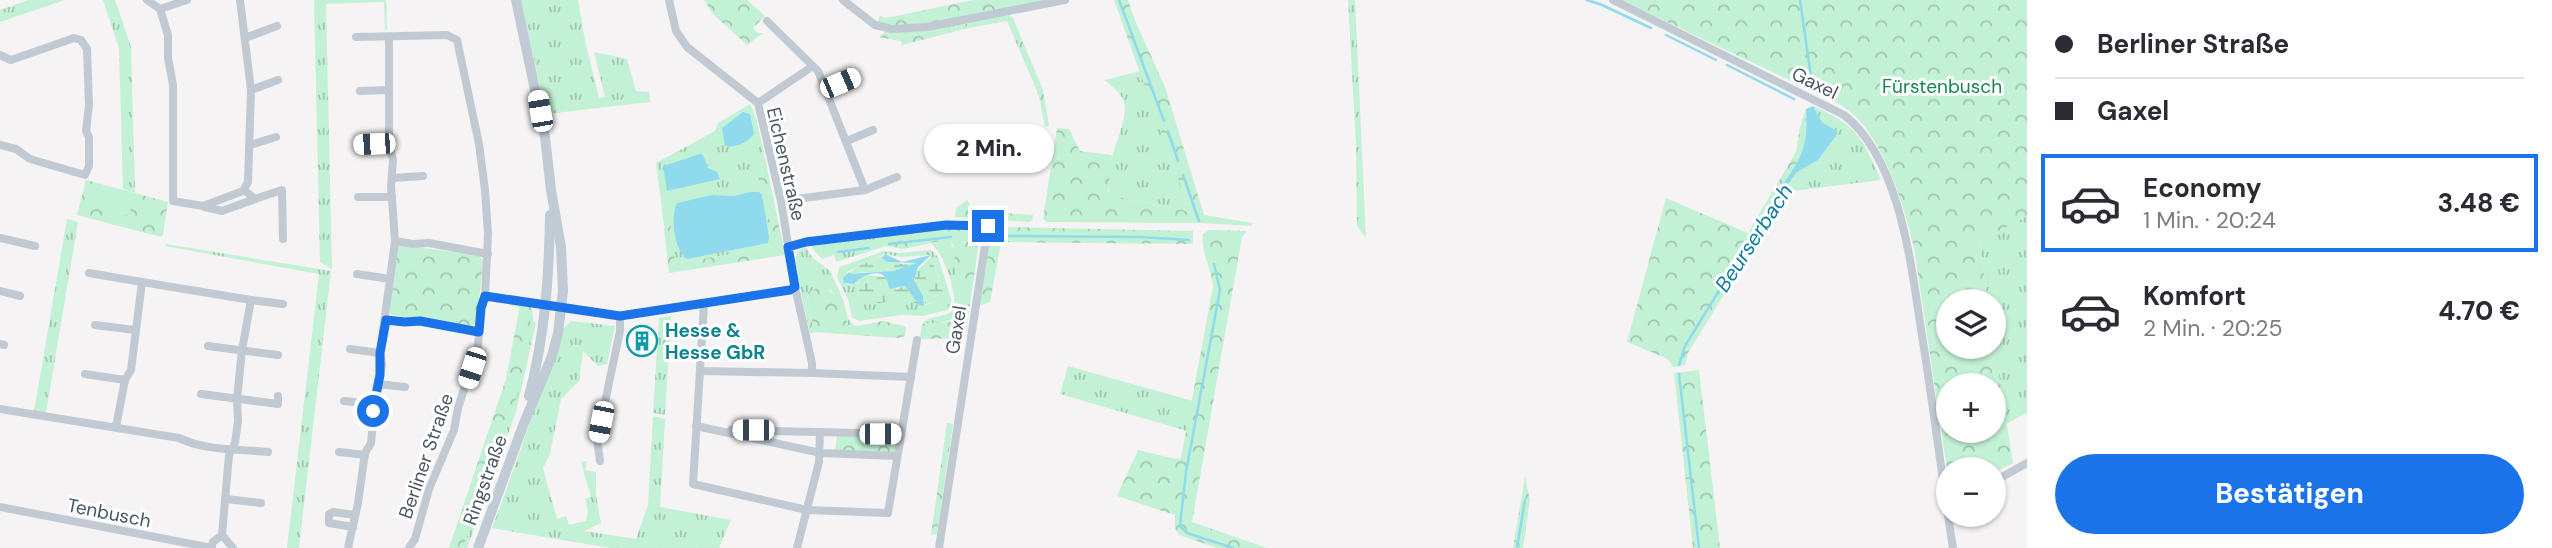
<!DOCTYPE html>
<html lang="de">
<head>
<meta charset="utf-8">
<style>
  :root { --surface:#fff; --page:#f7f7f7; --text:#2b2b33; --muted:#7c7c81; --line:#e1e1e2; --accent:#1a73e8 }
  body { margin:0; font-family:"DM Sans",sans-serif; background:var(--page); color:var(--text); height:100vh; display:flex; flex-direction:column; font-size:26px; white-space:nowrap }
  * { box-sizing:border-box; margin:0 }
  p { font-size:23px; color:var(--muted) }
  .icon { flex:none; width:38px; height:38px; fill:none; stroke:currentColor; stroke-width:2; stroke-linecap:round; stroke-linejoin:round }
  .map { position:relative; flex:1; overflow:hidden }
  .details { display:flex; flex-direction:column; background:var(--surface); width:525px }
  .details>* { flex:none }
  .hud { display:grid; align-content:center; height:154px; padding:0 28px; background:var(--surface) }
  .controls { position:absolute; left:1936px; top:289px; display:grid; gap:14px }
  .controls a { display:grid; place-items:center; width:70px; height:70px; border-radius:50%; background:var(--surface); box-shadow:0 2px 5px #0004; font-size:35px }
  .end { position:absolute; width:32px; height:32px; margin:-16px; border:9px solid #1a73e8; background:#fff; box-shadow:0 0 0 4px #fff }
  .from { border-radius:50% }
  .bubble { position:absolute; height:49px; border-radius:24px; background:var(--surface); box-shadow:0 2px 5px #0004; font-size:23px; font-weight:800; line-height:49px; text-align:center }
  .car { position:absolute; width:21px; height:42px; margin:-21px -10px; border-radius:9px; box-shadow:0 0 5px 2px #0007; background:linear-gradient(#fff 24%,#345 0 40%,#fff 0 76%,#345 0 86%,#fff 0) }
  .hud b { display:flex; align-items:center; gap:24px; height:66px; font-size:26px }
  .hud b+b { border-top:2px solid var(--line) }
  .hud i { width:18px; height:18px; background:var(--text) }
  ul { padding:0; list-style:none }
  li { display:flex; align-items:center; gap:21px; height:98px; margin:0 14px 10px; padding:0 14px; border:4px solid transparent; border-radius:0px }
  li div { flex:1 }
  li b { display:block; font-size:26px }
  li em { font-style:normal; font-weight:800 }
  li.active { border-color:var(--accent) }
  li>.icon { width:63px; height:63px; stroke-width:1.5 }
  .action { display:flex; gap:14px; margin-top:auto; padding:14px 28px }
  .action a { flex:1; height:80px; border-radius:42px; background:var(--accent); color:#fff; font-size:28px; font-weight:800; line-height:80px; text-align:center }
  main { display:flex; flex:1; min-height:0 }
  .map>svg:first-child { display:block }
  .grass { fill:url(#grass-tufts); fill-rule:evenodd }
  .forest { fill:url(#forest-crowns); fill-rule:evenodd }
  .wetland { fill:url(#wetland-marsh) }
  .pitch { fill:#c3f1d5 }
  .water { fill:#90daee }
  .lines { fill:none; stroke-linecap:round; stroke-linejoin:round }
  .stream { stroke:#90daee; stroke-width:2.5 }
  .minor { stroke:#c1cad2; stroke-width:8 }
  .secondary { stroke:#c1cbd6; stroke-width:10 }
  .route { stroke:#1a73e8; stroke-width:9 }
  .labels { text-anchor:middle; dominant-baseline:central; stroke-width:6; stroke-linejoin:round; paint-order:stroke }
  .street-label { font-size:19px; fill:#4a5661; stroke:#fff }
  .park-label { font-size:19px; fill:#17864f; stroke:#fff }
  .culture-label { font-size:19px; font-weight:bold; fill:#0d838f; stroke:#fff; text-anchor:start }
  .water-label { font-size:21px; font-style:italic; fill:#0c7c9b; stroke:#fff }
</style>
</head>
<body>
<main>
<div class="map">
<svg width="2027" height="548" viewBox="0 0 2027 548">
  <defs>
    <pattern id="grass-tufts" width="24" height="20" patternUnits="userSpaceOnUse" patternTransform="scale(1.75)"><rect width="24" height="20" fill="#c3f1d5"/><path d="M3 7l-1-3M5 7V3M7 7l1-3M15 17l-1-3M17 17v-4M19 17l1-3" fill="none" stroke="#a0c6b0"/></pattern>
    <pattern id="forest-crowns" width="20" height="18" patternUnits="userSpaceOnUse" patternTransform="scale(1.75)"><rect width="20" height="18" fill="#c3f1d5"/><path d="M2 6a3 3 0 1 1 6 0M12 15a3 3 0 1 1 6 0" fill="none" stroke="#a0c6b0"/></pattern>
    <pattern id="wetland-marsh" width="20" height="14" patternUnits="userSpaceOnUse" patternTransform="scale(1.75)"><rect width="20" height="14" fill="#c3f1d5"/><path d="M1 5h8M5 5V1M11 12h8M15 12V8" fill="none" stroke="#a0c6b0"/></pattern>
  </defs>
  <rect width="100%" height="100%" fill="#f5f3f3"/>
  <g class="grass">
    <polygon points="29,0 65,0 0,22 0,10"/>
    <polygon points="103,0 115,0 131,47 135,193 123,189 119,48"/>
    <polygon points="314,0 386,0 387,30 385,30 384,2 326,4 332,269 320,262"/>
    <polygon points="521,0 578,0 585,41 599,98 605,97 594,52 627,59 636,91 649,92 650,102 546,114"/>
    <polygon points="1348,0 1355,0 1366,238 1357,226 1356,145"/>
    <polygon points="1008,14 1013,18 1043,90 1049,126 1045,127 1039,96 1007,21 969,28 967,24 908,36 885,32 886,29"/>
    <path d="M1140,71L1190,212L1154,203L1112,198C1096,167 1137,117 1121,96C1117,90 1110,85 1105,80Z"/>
    <polygon points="750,104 756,117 765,158 761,157 775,247 678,263 675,261 666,199 661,200 656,163 715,131 718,123"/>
    <path d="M1813,106C1858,126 1862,137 1881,180L1792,191L1784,189L1797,171L1818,160L1834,139L1837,131L1822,122Z"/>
    <polygon points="2027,216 2027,413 2006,424 1993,337 1993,301 1988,301 1979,242"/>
    <polygon points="67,219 78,222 46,413 34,412"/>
    <polygon points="948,228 886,239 886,246 836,262 834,255 822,259 812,248 812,244"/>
    <path d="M941,241H949L955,251V265L963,306C957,325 939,322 922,324C930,314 945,319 954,309C957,293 944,252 931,244Z"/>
    <polygon points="166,244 331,271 299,548 287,548 319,274 165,246"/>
    <polygon points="805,246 812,257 830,271 843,299 848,318 853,325 848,325 838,299 831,290 807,293 814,332 810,334 795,265 797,252"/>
    <path d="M931,250L938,257L951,299V306L947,310L923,316L901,315L859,321L852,317L848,299L837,277L839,267L884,251L899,253ZM885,254L901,257L930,255C937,270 943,289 943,305L933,301C922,311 918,301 906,299C897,297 885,302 876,304L860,292L858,287L844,283L847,272Z"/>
    <path d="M510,302L532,307L533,321L536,323L516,412L473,532L467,548H463C489,471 529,394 528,311L519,310V307L509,305Z"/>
    <polygon points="671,316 665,415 653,413 659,318"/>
    <path d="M571,321L615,326L607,364L598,366L583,351L579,381L561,399L550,454L543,468L557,519L566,516L569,525L586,521L588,511L585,499L591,497L581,462L587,461L585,470L596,472V495L601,523L584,531L636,539L648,505L653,416L665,419L660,507L731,520L719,548H610L492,528C518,462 538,394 564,328Z"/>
    <polygon points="1068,366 1193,401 1187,431 1060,394"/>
  </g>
  <g class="forest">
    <polygon points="704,0 747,0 765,16 753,28 758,33 763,33 747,45 712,13"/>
    <polygon points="973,0 1055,0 921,25 906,26 877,23 880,16 886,18"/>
    <polygon points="1114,0 1128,0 1136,23 1165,87 1204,215 1253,223 1251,226 1202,223 1047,222 1043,219 1057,128 1069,129 1080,151 1112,155 1108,190 1113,198 1154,203 1190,212"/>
    <path d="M1621,0H2027V216L1979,242L1988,301H1948V346H1993V337L2013,463L1993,473V469H1948V476L1915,253C1906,211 1885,142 1852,113C1836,99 1801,85 1781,76C1727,51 1674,25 1621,0ZM1948,385H1993V430H1948Z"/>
    <polygon points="967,24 969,28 902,45 901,41 879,37 885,32 908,36"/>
    <path d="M1806,109C1808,144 1803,157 1782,185L1784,189L1792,191L1785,196L1688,353L1685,365L1673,367L1668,359L1627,342L1666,198L1748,233L1796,152L1800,127Z"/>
    <polygon points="760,157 765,158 785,255 669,273 661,200 666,199 668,203 675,261 678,263 774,247 765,194 759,186 758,158"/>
    <polygon points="86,180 168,202 163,235 161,237 77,215"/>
    <polygon points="967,200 973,211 1033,215 1033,219 1029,222 955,217 956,208"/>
    <polygon points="1008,227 1193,231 1193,244 1001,242 990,302 981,305 978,304 990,235 994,229"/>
    <polygon points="948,228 976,231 980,236 966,330 963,338 920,339 922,324 950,322 961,312 963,306 957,278 953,244 941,241 903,249 886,246 886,239 894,237"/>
    <path d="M1209,230L1247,231L1242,237L1192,522L1267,548H1217L1179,535L1175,528V515L1117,496L1138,450L1176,459L1181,458L1213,287C1212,269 1200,251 1203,234Z"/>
    <polygon points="400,245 479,255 483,261 477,321 472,326 392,315 389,311 396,248"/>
    <polygon points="819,287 825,287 839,299 848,325 858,326 883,321 904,326 906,328 905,336 898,338 814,332 807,293"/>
    <path d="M519,310L528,311C545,344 477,508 463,548H449L506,379Z"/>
    <polygon points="1699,370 1718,531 1720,548 1693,548 1674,373"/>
    <polygon points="947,423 953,424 937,534 931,535"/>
    <polygon points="837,436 896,437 894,453 835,451"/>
    <polygon points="1525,477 1530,500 1523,548 1513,548"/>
  </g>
  <g class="wetland">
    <path d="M882,256L901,264L917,263C896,277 867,268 844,276L861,265Z"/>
    <polygon points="931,257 947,303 943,305 933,301 924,306 925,304 921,292 915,285 915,273"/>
    <polygon points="866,275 885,277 896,289 905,286 921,306 906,299 866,305 859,299 858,288 846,285 854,284 861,276"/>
  </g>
  <polygon class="pitch" points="99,186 134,196 129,216 94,206"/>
  <g class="water">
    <path d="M1813,106L1822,122L1837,131L1836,136L1818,160L1797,172L1784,189L1782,185C1803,157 1808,144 1806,109Z"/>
    <path d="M743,112L750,114L754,134C747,143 736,148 725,146L722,128Z"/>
    <polygon points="700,154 703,155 708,168 717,172 720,179 667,191 663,166"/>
    <path d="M750,192H759L762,195L769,237L768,243L687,259C674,250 670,216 677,203L712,195L735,196Z"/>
    <path d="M885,254L902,262L931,255L918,267L914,280L923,296L924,306L919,305L905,286L890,289C888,286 888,281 886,278C879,268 860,276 854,284L844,283L843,278L847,274L893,271L917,263L887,262L882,258Z"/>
  </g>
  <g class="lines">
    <g class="stream">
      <polyline points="1119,0 1164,121"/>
      <polyline points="1587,0 1602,5 1651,28"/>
      <polyline points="1800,0 1813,91"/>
      <polyline points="1666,35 1716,60"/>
      <polyline points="1727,65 1794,99"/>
      <polyline points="1168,131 1178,161"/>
      <polyline points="1183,175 1199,221"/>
      <polyline points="1007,236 1139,237 1189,240"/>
      <polyline points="889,244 951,237"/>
      <polyline points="838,252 869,248"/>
      <polyline points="1214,264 1220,290 1186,472 1180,526 1187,533 1233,548"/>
      <polyline points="1679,365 1685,346 1783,186"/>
      <polyline points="1679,374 1699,548"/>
      <polyline points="1517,548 1525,500"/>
    </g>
    <g class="minor">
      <polyline points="147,0 160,9 168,35 168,58 173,85 173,201 203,206 243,191 248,182 251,90 240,0"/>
      <polyline points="843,0 875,25 892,29 927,27 1065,0"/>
      <path d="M1613,0L1844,115C1902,160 1912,273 1923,342C1934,410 1942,479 1953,548"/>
      <polyline points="160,9 187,0"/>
      <polyline points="767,21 818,71 865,190"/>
      <polyline points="356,37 447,35 457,40 479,144 485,190 488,234 485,296 481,308 478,345 458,408 454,430 429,489 415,539 409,548"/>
      <polyline points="245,38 277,26"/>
      <polyline points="0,55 11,60 74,38 81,40 87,49 89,105 86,131 89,137 89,166 85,175 30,159 16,149 0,145"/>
      <polyline points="825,89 854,77"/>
      <polyline points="251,90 278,80"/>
      <polyline points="360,91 389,90"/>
      <polyline points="758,103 813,66"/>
      <polyline points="847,141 873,130"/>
      <polyline points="250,145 276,137"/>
      <polyline points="358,145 389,144"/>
      <polyline points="393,178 423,176"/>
      <polyline points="244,190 255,199 282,190 283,239"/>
      <polyline points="358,197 392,197"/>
      <polyline points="781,201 865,190 897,177"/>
      <polyline points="205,207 222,211 255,199"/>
      <polyline points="0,238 35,246"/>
      <polyline points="395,241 413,244 429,243 488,254"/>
      <polyline points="788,247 806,242 946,225 988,226 939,548"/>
      <polyline points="89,273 142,282"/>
      <polyline points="357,274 390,279 395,241 391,186 393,160 389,144 389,37"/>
      <polyline points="0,291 20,296"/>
      <polyline points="485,296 620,316 790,290 795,287 781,201 758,103 687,47 676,31 669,0"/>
      <polyline points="251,300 283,304"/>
      <polyline points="704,304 693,484 807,510 888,513 917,340"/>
      <polyline points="386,320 405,322 420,321 479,332"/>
      <polyline points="95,325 135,330"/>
      <polyline points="0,344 4,345"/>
      <polyline points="208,346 278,355"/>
      <polyline points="350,349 380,353"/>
      <polyline points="700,371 812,373 812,363 795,287"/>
      <polyline points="812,373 911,377"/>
      <polyline points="85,374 125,380"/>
      <polyline points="378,384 405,387"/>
      <polyline points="201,394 278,404 278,396"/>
      <polyline points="344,401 374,404"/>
      <path d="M0,409L179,438C207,451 238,449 268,452"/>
      <polyline points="696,426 821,453 897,456"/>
      <polyline points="116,427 125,380 131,370 142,282 251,300 242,350 237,399 238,421 235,443 229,455 222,535 213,542 211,547"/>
      <polyline points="731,430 901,434"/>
      <polyline points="339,452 365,455"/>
      <polyline points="600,461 597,440 620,331 620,316"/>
      <polyline points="1993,482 2027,463"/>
      <polyline points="226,499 261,503"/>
      <polyline points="0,507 212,548"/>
      <polyline points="353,527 329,523 329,514 333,512 355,515"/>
      <polyline points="222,535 233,548"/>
      <polyline points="348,548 358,503 365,453 371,443 376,390 382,365 380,353 390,279"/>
      <polyline points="797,548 819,462 820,432"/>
    </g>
    <g class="secondary">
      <path d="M529,396C545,336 549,277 550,215"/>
      <polyline points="478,548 524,423 552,356 558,333 563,291 561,247 551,190 545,137 516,0"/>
    </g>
  </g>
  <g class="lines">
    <polyline class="route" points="373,411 380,375 380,353 386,320 405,322 420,321 479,332 481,308 485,296 620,316 790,290 795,287 788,247 806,242 946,225 988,226"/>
  </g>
  <defs>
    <g id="building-ring" transform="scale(1.575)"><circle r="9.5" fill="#fff" stroke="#0f9aa8" stroke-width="1.5"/><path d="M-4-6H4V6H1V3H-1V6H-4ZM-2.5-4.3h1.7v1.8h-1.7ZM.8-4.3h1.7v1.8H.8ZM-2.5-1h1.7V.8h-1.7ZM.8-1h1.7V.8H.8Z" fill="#0f9aa8"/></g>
  </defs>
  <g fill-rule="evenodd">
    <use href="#building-ring" x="642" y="341"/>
  </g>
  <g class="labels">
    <g class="street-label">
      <text transform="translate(1815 83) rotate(26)">Gaxel</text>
      <text transform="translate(786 164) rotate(77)">Eichenstraße</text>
      <text transform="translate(956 330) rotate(-81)">Gaxel</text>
      <text transform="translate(426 456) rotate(-71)">Berliner Straße</text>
      <text transform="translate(485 480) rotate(-70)">Ringstraße</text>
      <text transform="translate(109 513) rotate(11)">Tenbusch</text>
    </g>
    <g class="park-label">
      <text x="1942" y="86">Fürstenbusch</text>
    </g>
    <g class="culture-label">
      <text x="665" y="330">Hesse &amp;<tspan x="665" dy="22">Hesse GbR</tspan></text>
    </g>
    <g class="water-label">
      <text transform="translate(1754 238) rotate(-57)">Beurserbach</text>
    </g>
  </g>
</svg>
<div class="controls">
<a><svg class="icon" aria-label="layers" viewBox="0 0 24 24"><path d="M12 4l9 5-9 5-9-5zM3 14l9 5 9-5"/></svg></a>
<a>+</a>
<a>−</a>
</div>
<i class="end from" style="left:373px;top:411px"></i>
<i class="end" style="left:988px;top:226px"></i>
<div class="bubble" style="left:924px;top:124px;width:130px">2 Min.</div>
<i class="car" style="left:840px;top:83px;rotate:67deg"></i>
<i class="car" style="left:540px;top:111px;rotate:350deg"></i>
<i class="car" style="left:374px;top:144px;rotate:268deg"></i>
<i class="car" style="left:472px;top:368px;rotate:198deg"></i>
<i class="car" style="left:601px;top:422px;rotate:191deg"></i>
<i class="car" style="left:753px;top:430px;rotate:270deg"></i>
<i class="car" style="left:880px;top:434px;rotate:90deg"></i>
</div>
<section class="details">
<div class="hud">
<b><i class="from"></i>Berliner Straße</b>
<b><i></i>Gaxel</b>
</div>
<ul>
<li class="active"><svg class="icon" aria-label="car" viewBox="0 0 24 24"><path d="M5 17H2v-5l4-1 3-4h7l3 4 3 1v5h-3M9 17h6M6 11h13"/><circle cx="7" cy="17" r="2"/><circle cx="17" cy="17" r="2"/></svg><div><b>Economy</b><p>1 Min. · 20:24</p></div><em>3.48 €</em></li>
<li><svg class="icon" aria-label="car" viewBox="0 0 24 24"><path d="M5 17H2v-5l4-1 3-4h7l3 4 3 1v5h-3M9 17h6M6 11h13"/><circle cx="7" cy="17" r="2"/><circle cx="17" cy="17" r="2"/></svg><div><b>Komfort</b><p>2 Min. · 20:25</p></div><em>4.70 €</em></li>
</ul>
<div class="action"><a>Bestätigen</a></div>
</section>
</main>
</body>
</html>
